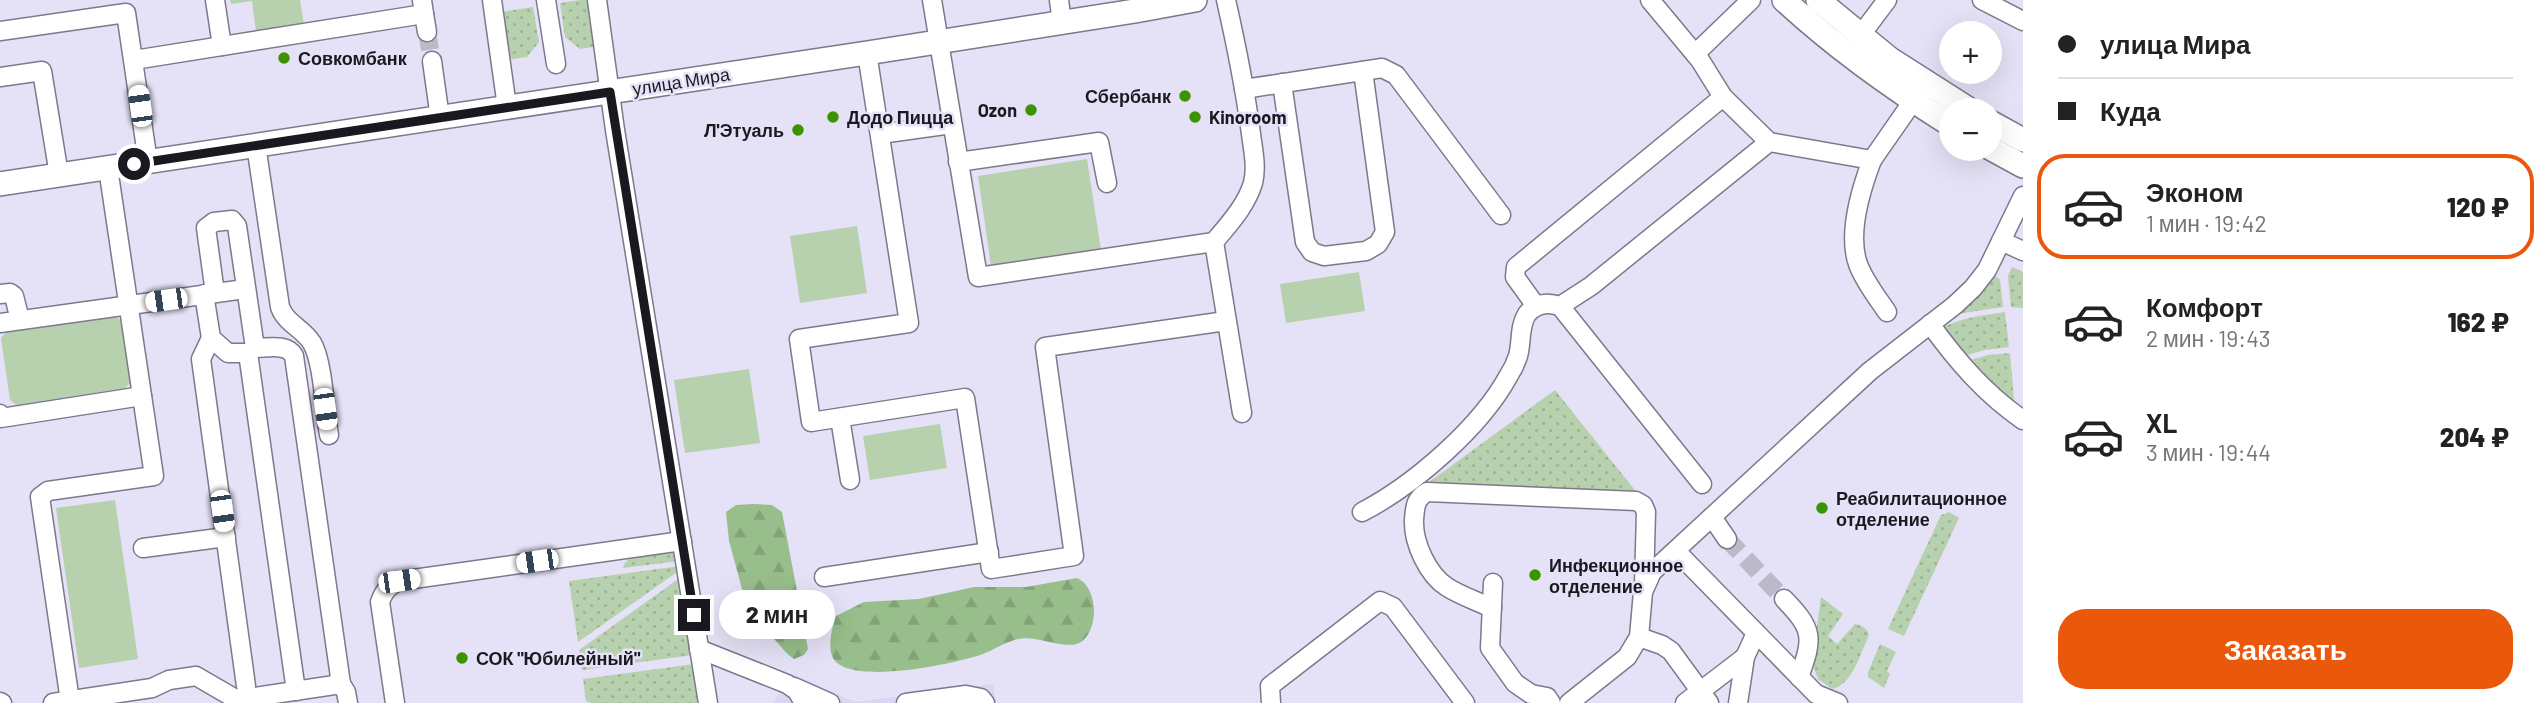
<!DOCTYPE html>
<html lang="ru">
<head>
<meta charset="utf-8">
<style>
  :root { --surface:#fff; --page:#f6f6f6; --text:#222; --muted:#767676; --line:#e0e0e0; --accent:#ea580c }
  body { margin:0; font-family:Barlow,sans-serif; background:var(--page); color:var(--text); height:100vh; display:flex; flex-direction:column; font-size:26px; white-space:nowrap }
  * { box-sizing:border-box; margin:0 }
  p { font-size:23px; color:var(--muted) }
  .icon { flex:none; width:38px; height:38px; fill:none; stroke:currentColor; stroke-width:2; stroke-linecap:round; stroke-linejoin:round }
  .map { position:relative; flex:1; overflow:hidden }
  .panel { display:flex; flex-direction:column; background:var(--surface); width:525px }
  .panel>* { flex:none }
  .banner { display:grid; align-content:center; height:154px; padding:0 35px; background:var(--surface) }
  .tools { position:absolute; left:1939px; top:21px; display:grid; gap:14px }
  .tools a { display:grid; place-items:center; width:63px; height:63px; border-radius:50%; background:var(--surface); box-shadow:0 7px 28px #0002; font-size:35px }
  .end { position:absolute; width:32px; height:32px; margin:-16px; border:9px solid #1a1920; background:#fff; box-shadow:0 0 0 4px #fff }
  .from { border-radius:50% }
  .bubble { position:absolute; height:49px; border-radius:24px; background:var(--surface); box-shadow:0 7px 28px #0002; font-size:23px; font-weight:800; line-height:49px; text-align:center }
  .car { position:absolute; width:21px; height:42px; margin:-21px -10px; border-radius:9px; box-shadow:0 0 5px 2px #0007; background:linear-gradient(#fff 24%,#345 0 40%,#fff 0 76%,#345 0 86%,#fff 0) }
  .banner b { display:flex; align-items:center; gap:24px; height:66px; font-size:26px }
  .banner b+b { border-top:2px solid var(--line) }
  .banner i { width:18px; height:18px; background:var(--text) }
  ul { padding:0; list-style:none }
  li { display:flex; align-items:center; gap:21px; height:105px; margin:0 14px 10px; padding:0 21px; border:4px solid transparent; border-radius:28px }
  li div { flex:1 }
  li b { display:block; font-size:26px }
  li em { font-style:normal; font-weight:800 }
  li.selected { border-color:var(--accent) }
  li>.icon { width:63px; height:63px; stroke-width:1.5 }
  .primary-button { display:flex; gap:14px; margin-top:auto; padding:14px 35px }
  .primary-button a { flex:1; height:80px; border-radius:28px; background:var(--accent); color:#fff; font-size:28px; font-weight:800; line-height:80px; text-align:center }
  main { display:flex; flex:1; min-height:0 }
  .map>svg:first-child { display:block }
  .built { fill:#dbd5f1 }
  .grass { fill:url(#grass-dots) }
  .forest { fill:url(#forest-firs) }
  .green { fill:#b7d1af }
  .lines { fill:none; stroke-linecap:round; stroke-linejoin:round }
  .minor-tunnel { stroke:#bcb9cb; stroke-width:18; stroke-dasharray:18 9; stroke-linecap:butt }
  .minor-casing { stroke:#7d798c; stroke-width:21 }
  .major-casing { stroke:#7d798c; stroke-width:26 }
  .minor { stroke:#fff; stroke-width:18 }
  .major { stroke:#fff; stroke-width:23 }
  .route { stroke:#1a1920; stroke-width:9 }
  .poi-dot { fill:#3c9300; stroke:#e5e1f6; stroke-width:2.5 }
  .labels { text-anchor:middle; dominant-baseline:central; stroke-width:5; stroke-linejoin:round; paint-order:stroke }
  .poi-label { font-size:18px; font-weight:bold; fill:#1a1920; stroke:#e5e1f6; text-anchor:start }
  .street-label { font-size:18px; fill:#1a1920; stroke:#e5e1f6 }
</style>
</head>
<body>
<main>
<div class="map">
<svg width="2023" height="703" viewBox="0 0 2023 703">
  <defs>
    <pattern id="grass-dots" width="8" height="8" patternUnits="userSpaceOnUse" patternTransform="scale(1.75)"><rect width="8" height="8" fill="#b7d1af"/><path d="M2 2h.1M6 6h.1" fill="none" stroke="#9db396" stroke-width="1.8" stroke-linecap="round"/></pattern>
    <pattern id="forest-firs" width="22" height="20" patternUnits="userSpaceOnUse" patternTransform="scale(1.75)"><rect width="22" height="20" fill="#98be8b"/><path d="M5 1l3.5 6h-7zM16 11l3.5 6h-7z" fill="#82a378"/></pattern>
  </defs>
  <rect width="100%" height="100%" fill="#e5e1f6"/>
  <polygon class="built" points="793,674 855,702 993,684 996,703 773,703"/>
  <g class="grass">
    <polygon points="580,0 591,0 598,46 580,49 565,37 560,3"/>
    <polygon points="533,7 539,42 527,57 507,60 501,12"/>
    <polygon points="2012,267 2023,272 2023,308 2011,307 2008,276"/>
    <polygon points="1992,275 2000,279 2003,307 1957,314 1978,297"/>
    <path d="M2005,312L2009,347L1985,350L1960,357L1940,329C1959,318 1983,315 2005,312Z"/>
    <polygon points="2010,353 2015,411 1963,362 1988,355"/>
    <polygon points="1555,390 1638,494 1425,485"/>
    <polygon points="1949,512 1959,518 1904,636 1888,629 1941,515"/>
    <path d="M671,549L675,552L679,561L623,568C627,551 655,552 671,549Z"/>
    <polygon points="680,566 680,570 578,642 569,581"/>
    <polygon points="681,577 693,655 582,670 579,650"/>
    <path d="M1821,597L1843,614L1828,636L1837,644L1855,624C1861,625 1867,628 1869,635C1861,652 1852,686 1832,689L1818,679L1812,663Z"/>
    <polygon points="1880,644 1896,652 1887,671 1890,674 1884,688 1868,677 1868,672"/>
    <polygon points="694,664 700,703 592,703 586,701 583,679"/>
  </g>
  <g class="forest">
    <path d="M753,504L772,505L782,512L808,649L804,655L794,659C785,653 781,646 774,639C764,631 755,632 745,622L744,596L729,541L726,512L736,505Z"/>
    <path d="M1077,578C1080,580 1083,581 1085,584C1098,599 1097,631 1081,642C1066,651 1037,635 1018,639C1006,642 995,649 983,654C958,663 849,687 833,658C827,646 832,628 836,616L864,602L919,599L974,587H1026Z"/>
  </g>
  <g class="green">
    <polygon points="230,0 300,0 304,25 256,32 252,1 231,4"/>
    <polygon points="1087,159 1101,250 991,266 978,176"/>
    <polygon points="857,226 867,293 800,303 790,236"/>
    <polygon points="1359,272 1365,311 1286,323 1280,284"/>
    <polygon points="114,316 122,321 131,382 125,388 16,405 10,400 1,338 6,332"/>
    <polygon points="749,369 760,443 685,453 674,380"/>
    <polygon points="940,424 947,468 870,480 863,436"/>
    <polygon points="115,500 138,659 79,668 56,508"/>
  </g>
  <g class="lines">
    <g class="minor-tunnel">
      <polyline points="427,32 432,61"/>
      <polyline points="1727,539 1784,599"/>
    </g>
    <g class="minor-casing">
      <g id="minor">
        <polyline points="215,0 222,46"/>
        <polyline points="492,0 507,107"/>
        <polyline points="546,0 556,64"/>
        <polyline points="597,0 615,130 708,703"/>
        <path d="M932,0L978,277L1214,242C1229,224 1246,206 1253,183C1257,167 1253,150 1251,134C1245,89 1236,44 1226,0"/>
        <polyline points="1059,0 1062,22"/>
        <polyline points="1650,0 1700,60 1723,97"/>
        <polyline points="1982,0 2023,21"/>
        <polyline points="424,14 427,32"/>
        <polyline points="0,31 126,13 148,162"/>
        <polyline points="1860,36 1887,0"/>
        <polyline points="867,53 909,323 799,339 811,422 965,398 991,569 1074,556 1045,347 1226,321"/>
        <polyline points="1695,54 1751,0"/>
        <polyline points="134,60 424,14 422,0"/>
        <polyline points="432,61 440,118"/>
        <polyline points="0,77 42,71 59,175"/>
        <polyline points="1282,83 1305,242 1312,252 1324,256 1366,251 1378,244 1385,232 1363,71"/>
        <polyline points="1244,89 1382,68 1396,75 1501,215"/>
        <polyline points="880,134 952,124"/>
        <path d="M256,145L280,307C286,324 303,328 312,343C323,361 325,413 329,435"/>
        <path d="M1872,160C1861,189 1847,233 1858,264C1864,281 1877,297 1887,312"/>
        <polyline points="958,162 1099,142 1107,183"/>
        <polyline points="2001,241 2023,251"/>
        <polyline points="1214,242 1242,413"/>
        <polyline points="215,293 206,228 214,222 232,220 237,226 255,348 248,353 296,691"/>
        <polyline points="0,294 10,293 14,296 20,320"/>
        <polyline points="204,294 211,338 228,353 248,353"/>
        <polyline points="1536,306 1515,277 1516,267 1723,97 1769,142"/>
        <polyline points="1560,306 1702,484"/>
        <polyline points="0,323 245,289"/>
        <path d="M1930,324C1957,361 1985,394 2023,420"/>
        <polyline points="211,338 201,359 246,686"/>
        <path d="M255,348C268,348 287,343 294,356L341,684"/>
        <polyline points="0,414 1,418 142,396"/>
        <polyline points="840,418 850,480"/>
        <path d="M1362,512C1414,485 1481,427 1509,375C1513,369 1516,362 1518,356C1522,342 1519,326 1527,314C1536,303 1548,302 1560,306L1591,286L1769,142L1872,160L1913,101"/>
        <polyline points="1712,517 1727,539"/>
        <polyline points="143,548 226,537"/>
        <polyline points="1676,551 1816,694 1838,703"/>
        <polyline points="824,577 989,552"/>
        <polyline points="1493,583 1490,648 1515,683 1531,694 1547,697 1551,703"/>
        <path d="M1784,599C1813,629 1814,637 1799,677"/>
        <path d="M1492,608C1477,601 1461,596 1447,587C1428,575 1413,543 1414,520C1415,507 1415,499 1427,492L1636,501L1643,505L1646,512L1644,585"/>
        <polyline points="1639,637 1662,645 1671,651 1709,703"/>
        <polyline points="699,649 787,684 797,691 804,703"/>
        <polyline points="794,687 830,703"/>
        <polyline points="70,701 40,497 48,491 154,476 108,168"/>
        <polyline points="0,702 2,703"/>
        <polyline points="53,703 152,688 169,680 196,676 234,698 241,699 341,684 346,692 348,703"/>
        <path d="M395,703L380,602C384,591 388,586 399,581L682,541"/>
        <polyline points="906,703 966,695 981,698 985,703"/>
        <polyline points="1271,703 1270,686 1380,601 1393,607 1465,703"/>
        <polyline points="1569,703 1627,657 1639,637 1643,592 1652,572 1870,371 1955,305 1973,288 1987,270 2023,196"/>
        <polyline points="1685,703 1745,657"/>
        <polyline points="1738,703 1745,657 1756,633"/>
      </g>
    </g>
    <g class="major-casing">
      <g id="major">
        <path d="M1784,0C1836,48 1892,88 1951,125"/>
        <polyline points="1818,0 1890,59 1970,110"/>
        <polyline points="1990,122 2023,140"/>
        <polyline points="1990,148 2023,166"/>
        <polyline points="0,184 867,53 1135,11 1195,0"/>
      </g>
    </g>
    <use href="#minor" class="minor"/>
    <use href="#major" class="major"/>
  </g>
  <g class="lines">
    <polyline class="route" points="134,164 610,92 694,615"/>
  </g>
  <g class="poi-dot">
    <circle cx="284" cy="58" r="7"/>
    <circle cx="1185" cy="96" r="7"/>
    <circle cx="1031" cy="110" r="7"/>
    <circle cx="833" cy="117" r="7"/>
    <circle cx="1195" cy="117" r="7"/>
    <circle cx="798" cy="130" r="7"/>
    <circle cx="1822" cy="508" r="7"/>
    <circle cx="1535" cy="575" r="7"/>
    <circle cx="462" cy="658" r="7"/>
  </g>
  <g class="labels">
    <g class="poi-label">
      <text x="298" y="58">Совкомбанк</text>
      <text x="1171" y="96" text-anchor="end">Сбербанк</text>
      <text x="1017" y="110" text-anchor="end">Ozon</text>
      <text x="847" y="117">Додо Пицца</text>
      <text x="1209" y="117">Kinoroom</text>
      <text x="784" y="130" text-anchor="end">Л'Этуаль</text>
      <text x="1836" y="498">Реабилитационное<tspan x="1836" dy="21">отделение</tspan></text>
      <text x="1549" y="565">Инфекционное<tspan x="1549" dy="21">отделение</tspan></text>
      <text x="476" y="658">СОК "Юбилейный"</text>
    </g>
    <g class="street-label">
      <text transform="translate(681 81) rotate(-9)">улица Мира</text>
    </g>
  </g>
</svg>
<div class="tools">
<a>+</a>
<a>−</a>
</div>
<i class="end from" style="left:134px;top:164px"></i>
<i class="end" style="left:694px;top:615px"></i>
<div class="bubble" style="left:719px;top:590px;width:116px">2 мин</div>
<i class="car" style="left:140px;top:106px;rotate:352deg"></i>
<i class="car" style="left:166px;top:300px;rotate:262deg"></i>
<i class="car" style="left:325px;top:409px;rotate:172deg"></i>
<i class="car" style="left:222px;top:511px;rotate:172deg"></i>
<i class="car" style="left:537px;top:561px;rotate:262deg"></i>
<i class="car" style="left:399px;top:581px;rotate:82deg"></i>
</div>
<section class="panel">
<div class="banner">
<b><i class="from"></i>улица Мира</b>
<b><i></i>Куда</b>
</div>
<ul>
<li class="selected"><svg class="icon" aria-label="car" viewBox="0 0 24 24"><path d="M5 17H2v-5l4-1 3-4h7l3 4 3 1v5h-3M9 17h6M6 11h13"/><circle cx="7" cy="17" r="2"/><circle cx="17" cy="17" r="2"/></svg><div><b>Эконом</b><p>1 мин · 19:42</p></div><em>120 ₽</em></li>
<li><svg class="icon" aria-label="car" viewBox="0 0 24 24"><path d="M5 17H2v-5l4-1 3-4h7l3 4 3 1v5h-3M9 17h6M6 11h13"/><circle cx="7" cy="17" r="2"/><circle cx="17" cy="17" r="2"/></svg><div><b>Комфорт</b><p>2 мин · 19:43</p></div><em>162 ₽</em></li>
<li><svg class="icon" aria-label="car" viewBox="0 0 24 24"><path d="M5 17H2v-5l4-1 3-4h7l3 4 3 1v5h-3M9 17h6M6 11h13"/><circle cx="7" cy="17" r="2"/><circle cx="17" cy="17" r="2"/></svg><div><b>XL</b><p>3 мин · 19:44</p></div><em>204 ₽</em></li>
</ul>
<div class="primary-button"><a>Заказать</a></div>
</section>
</main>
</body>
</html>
